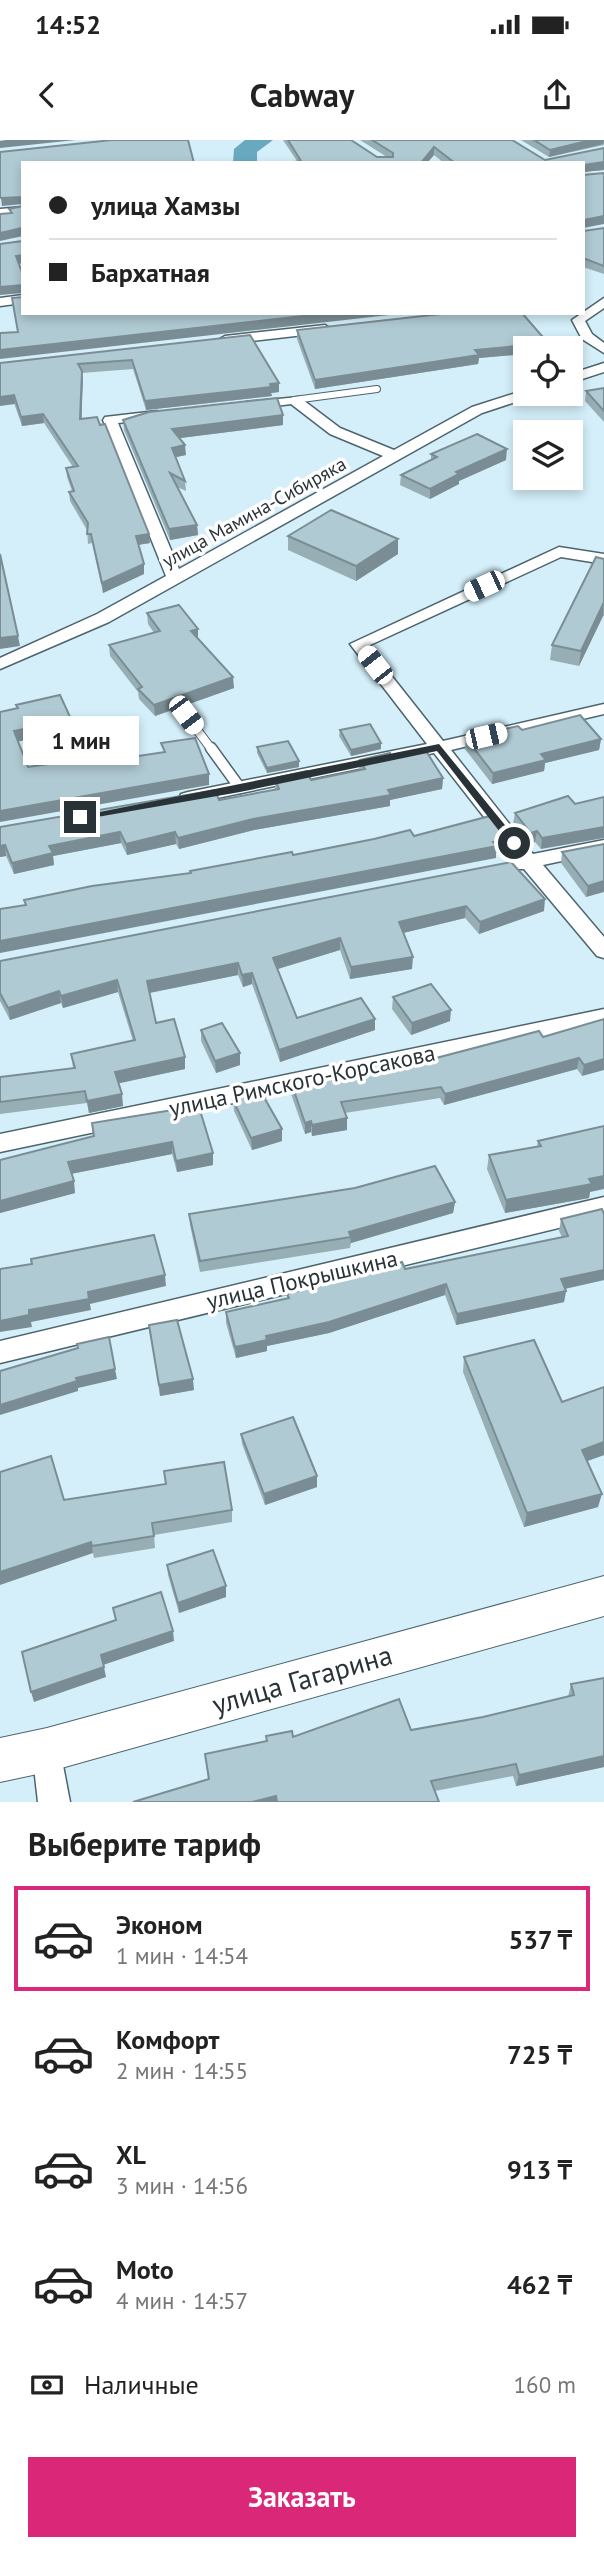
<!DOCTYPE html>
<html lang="ru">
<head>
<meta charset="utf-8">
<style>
  :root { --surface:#fff; --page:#f6f6f6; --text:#222; --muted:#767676; --line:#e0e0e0; --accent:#db2777 }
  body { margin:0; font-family:"PT Sans",sans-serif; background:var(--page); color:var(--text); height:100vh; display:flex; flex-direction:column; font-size:26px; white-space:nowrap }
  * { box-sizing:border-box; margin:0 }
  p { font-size:23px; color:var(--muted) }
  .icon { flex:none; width:38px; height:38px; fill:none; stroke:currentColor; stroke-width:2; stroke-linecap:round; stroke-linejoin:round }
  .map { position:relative; height:1662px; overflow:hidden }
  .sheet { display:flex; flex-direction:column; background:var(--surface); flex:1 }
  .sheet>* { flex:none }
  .hud { position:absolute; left:21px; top:21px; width:564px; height:154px; border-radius:0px; box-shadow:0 4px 10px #0003; display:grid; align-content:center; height:154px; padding:0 28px; background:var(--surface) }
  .fabs { position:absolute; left:513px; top:196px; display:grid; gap:14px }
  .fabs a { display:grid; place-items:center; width:70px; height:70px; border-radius:0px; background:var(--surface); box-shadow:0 4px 10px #0003; font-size:35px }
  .end { position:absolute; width:32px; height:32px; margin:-16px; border:9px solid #293337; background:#fff; box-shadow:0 0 0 4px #fff }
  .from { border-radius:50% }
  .bubble { position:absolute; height:49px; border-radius:0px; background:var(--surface); box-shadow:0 4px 10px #0003; font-size:23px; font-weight:700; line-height:49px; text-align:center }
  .car { position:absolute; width:21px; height:42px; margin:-21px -10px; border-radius:9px; box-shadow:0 0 5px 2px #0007; background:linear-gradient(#fff 24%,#345 0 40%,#fff 0 76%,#345 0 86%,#fff 0) }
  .hud b { display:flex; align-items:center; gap:24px; height:66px; font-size:26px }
  .hud b+b { border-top:2px solid var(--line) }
  .hud i { width:18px; height:18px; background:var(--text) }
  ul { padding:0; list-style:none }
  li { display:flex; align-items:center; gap:21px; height:105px; margin:0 14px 10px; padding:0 14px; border:4px solid transparent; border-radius:0px }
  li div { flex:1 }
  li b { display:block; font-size:26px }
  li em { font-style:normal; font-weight:700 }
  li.active { border-color:var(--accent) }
  li>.icon { width:63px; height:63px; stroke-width:1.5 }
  h2 { padding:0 28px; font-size:32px; line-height:84px }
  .pay { display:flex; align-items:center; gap:18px; height:77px; padding:0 28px; font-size:26px }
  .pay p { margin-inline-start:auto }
  .cta { display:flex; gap:14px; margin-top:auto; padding:14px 28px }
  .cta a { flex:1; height:80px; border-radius:0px; background:var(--accent); color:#fff; font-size:28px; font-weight:700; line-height:80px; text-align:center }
  .status { display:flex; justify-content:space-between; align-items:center; height:49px; padding:0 35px; background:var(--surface); direction:ltr }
  .status svg { height:19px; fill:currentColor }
  header { display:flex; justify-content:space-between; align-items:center; height:91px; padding:0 28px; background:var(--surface); font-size:32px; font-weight:700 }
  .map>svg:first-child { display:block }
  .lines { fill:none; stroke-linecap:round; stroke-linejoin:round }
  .river { fill:#68a9bf; fill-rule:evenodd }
  .service-far2-casing { stroke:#4d646d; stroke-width:8 }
  .service-far1-casing { stroke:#4d646d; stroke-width:10 }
  .service-casing { stroke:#4d646d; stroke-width:13 }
  .minor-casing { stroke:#4d646d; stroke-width:3 }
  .secondary-casing { stroke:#4d646d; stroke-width:2 }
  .service-far2 { stroke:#fff; stroke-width:6 }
  .service-far1 { stroke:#fff; stroke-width:8 }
  .service { stroke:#fff; stroke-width:10 }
  .minor { fill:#fff; fill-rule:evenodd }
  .secondary { fill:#fff; fill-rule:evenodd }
  .wall { fill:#97aeb5 }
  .shaded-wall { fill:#7b8d94 }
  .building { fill:#b0cad3; stroke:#7b8d94; stroke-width:2 }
  .route { fill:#293337 }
  .labels { text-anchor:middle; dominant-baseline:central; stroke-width:7; stroke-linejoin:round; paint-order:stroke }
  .far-street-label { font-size:19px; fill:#293337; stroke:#fff }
  .street-label { font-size:23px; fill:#293337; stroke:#fff }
  .near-street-label { font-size:28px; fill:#293337; stroke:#fff }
</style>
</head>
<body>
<div class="status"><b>14:52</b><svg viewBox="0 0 49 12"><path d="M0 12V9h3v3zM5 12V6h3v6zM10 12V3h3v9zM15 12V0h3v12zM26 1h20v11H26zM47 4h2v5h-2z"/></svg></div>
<header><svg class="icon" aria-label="back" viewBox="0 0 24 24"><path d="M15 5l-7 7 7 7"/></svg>Cabway<svg class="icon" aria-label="share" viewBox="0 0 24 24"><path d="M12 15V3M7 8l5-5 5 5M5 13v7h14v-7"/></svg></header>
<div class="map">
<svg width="604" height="1662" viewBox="0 0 604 1662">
  <rect width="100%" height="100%" fill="#d4eff9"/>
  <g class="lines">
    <polygon class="river" points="245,0 273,0 257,12 257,23 233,23 234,9"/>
    <g class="service-far2-casing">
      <polyline id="service-far2" points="294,260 377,249"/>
    </g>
    <g class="service-far1-casing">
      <polyline id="service-far1" points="186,575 212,610"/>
    </g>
    <g class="service-casing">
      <polyline id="service" points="211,608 240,648"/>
    </g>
    <g class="minor-casing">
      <g id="minor">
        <polygon points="23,67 23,73 0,75 0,69"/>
        <polygon points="23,155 23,163 0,166 0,158"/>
        <polygon points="604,158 604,168 585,181 592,194 604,203 604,213 582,199 572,180"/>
        <polygon points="325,185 331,189 330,192 225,204 218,200 225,196"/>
        <polygon points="604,223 604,232 570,243 570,234"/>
        <polygon points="525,250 525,254 533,254 531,257 482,273 109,482 0,529 0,518 97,474 166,436 103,280 105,277 157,271 164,275 157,279 118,283 179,429 383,316 330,294 291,264 251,269 246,268 246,262 299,257 340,288 394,310 472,267"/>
        <polygon points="559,407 604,414 604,424 561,417 368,506 443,601 604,564 604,574 451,610 533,714 604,700 604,712 543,725 604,797 604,818 597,816 524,729 511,729 508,724 516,718 434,613 188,664 181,662 179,658 181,654 188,652 427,604 350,504"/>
        <polygon points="604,869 604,885 0,1012 0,994"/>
        <polygon points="604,1057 604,1077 0,1223 0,1201"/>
        <polygon points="47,1595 58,1599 70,1662 38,1662 32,1610 36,1599"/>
      </g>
    </g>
    <g class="secondary-casing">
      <polygon id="secondary" points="604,1436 604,1476 47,1632 0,1642 0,1598 47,1588"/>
    </g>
    <use href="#service-far2" class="service-far2"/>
    <use href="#service-far1" class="service-far1"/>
    <use href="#service" class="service"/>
    <use href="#minor" class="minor"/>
    <use href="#secondary" class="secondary"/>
  </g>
  <g class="wall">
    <polygon points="283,0 351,0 377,17 387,17 360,0 512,0 545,20 604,8 604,30 583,32 583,23 444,23 434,15 427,23 287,23 297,21"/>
    <polygon points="521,0 604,0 604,5 549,17"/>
    <polygon points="604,88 604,134 583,127 583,91"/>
    <polygon points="297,190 525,208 525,214 479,218 478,224 315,249 297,199"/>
    <polygon points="250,195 279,243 279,252 271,253 272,256 146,270 133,229 82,233 82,279 150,403 138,405 144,424 144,434 103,453 92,403 88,404 87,390 70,361 69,352 72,351 67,337 66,328 73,327 44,283 22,286 0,223"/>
    <polygon points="604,248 604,282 585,261 586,251"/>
    <polygon points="123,280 283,285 179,298 186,315 176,317 185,341 186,351 177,347 197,385 198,395 170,400 124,290"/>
    <polygon points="431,314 506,320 459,341 459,344 430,359 400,345 401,335 431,320"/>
    <polygon points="288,396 398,414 356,441 288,410"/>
    <polygon points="604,419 604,476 603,476 579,526 550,520 552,505"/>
    <polygon points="147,473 198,489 198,499 234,548 155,576 139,559 138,552 110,516 109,505 154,493 148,484"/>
    <polygon points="340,590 381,603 381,609 351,616 339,596"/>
    <polygon points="522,590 601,599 599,610 545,623 544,631 492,644 465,609 466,598"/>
    <polygon points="257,607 299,627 267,633 257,613"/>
    <polygon points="393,618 443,638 442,649 390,660 390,666 254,690 179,709 176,704 127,715 121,703 53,716 54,725 14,734 6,716 0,717 0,687 219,660 275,650 275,638 311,640 359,630 360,620"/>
    <polygon points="575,664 541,709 535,702 529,704 513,684 515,673"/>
    <polygon points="604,704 586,757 561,723 562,712"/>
    <polygon points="511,722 544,771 479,794 465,778 403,793 412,829 350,839 340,810 278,829 297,878 375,890 280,922 252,844 243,847 238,835 150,853 156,883 185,917 185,929 118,943 123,966 89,973 87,963 0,974 0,937 73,928 71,914 133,901 118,852 63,868 61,863 10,880 0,861 0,821"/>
    <polygon points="393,857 450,881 411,895 392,869"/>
    <polygon points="604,879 582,936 577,929 444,965 440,958 345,973 347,990 312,996 311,992 305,994 291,954 291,942 398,928 543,897"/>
    <polygon points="201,890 240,925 216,933 201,901"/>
    <polygon points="233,960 282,989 282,1001 252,1010 234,971"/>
    <polygon points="191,967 213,1025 177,1032 172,1014 71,1034 75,1053 0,1073 93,996 92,983"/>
    <polygon points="538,1001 590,1052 589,1058 505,1073 487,1029 489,1015 537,1007"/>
    <polygon points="455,1062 453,1073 351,1103 350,1108 200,1132 190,1085 189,1074"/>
    <polygon points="561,1079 604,1140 565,1149 566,1151 564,1162 456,1185 445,1155 329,1193 267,1206 267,1211 236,1218 226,1183 226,1172 287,1158 287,1154 562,1097 559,1091"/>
    <polygon points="149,1185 194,1250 160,1256"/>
    <polygon points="464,1217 562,1262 604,1247 604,1315 587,1321 598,1367 524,1387 463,1232"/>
    <polygon points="241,1294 317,1347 265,1365 242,1304"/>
    <polygon points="64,1360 232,1370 232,1382 154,1395 155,1408 94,1418 93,1413"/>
    <polygon points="167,1425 226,1446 226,1457 179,1473 168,1435"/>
    <polygon points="604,1538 604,1627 516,1646 513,1636 435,1651 439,1662 133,1662 208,1639 205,1614 266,1601 266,1596 293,1597 411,1590 483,1577 568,1557 571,1544"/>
  </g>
  <g class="shaded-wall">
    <polygon points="6,0 76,0 0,8 0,1"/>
    <polygon points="591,0 604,0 603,4 549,17 550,10"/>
    <polygon points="434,7 434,15 427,23 421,23"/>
    <polygon points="604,22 604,30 583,32 583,25"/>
    <polygon points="22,57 23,64 2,66 1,58"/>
    <polygon points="604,76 604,84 583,88 583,80"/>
    <polygon points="22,88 23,96 0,101 0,93"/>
    <polygon points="23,115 23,123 17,124 16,116"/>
    <polygon points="23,145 23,153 0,155 0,147"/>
    <polygon points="330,173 407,173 0,219 0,210"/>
    <polygon points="548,203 547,208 525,208 525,214 479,218 478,224 315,249 315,240 475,210"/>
    <polygon points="82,231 83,240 81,288 80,279"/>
    <polygon points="279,243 279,252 271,253 272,256 146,270 145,261"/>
    <polygon points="14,255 15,264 0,266 0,257"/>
    <polygon points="43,274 44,283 22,286 21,277"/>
    <polygon points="283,275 283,285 173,299 172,289"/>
    <polygon points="185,305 186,315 172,318 172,308"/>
    <polygon points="507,309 506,320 459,341 459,344 430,359 430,349 456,332"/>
    <polygon points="197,385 198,395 170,400 169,389"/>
    <polygon points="149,394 150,403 137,405 136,396"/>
    <polygon points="398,399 398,414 356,441 356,426"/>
    <polygon points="144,424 144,434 103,453 102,443"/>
    <polygon points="604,462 603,476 579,526 581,511"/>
    <polygon points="198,489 198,499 191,491"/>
    <polygon points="18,496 20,506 0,509 0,498"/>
    <polygon points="233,537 234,548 155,576 154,565"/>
    <polygon points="71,579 72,590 16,602 14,591"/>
    <polygon points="601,599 599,610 545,623 544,631 492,644 493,633 541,614"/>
    <polygon points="381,603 381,609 351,616 351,610"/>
    <polygon points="299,621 299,627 267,633 267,628"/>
    <polygon points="209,634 209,645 0,682 0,671"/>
    <polygon points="443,638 442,649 390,660 390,666 254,690 179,709 178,698 253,679"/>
    <polygon points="604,687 604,698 541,709 542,698"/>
    <polygon points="537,691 535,702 529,704 531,693"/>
    <polygon points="120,692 121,703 53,716 54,725 14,734 12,723 49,706"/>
    <polygon points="175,692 176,704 127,715 126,704"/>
    <polygon points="508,699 506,710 496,713 496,718 0,813 0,801"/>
    <polygon points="5,705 6,716 0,717 0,706"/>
    <polygon points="604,741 604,752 586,757 588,746"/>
    <polygon points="545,759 544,771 479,794 480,782"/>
    <polygon points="466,766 465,778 399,794 399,782"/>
    <polygon points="340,798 340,810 274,830 273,818"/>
    <polygon points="413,817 412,829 350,839 351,827"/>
    <polygon points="238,823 238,835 148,853 147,841"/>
    <polygon points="252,833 252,844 243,847 242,835"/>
    <polygon points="117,840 118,852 63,868 61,856"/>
    <polygon points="59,851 61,863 10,880 8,868"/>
    <polygon points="451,870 450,881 411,895 412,883"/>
    <polygon points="375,879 375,890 280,922 279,910"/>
    <polygon points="240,913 240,925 216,933 215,921"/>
    <polygon points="185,917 185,929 116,944 115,932"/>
    <polygon points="579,918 577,929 444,965 445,954"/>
    <polygon points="604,919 604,930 582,936 584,925"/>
    <polygon points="122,954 123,966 89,973 87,961"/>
    <polygon points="347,978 347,990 312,996 312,985"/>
    <polygon points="311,981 311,992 305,994 305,983"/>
    <polygon points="282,989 282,1001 252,1010 251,998"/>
    <polygon points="172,1002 172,1014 70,1034 68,1022"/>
    <polygon points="213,1013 213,1025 177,1032 176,1021"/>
    <polygon points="604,1036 604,1049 590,1052 589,1058 505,1073 506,1060"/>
    <polygon points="74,1041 75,1053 0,1073 0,1061"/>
    <polygon points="455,1062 453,1073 351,1103 349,1092"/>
    <polygon points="604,1130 604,1140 559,1150 561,1139"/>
    <polygon points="165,1135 166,1146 90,1164 91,1170 31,1182 32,1187 0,1192 0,1181 29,1170 88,1152"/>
    <polygon points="446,1144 445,1155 329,1193 267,1206 267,1211 236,1218 235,1207 266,1196"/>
    <polygon points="566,1151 564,1162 456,1185 457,1174"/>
    <polygon points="115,1229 117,1239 78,1248 78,1251 0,1275 0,1265 76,1238"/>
    <polygon points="193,1239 194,1250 160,1256 159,1245"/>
    <polygon points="604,1302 604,1315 579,1324 582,1310"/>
    <polygon points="317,1336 317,1347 265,1365 264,1354"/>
    <polygon points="602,1354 598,1367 524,1387 527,1373"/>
    <polygon points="91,1402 93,1413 0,1445 0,1432"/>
    <polygon points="226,1446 226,1457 179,1473 178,1463"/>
    <polygon points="173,1491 174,1501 103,1525 101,1515"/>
    <polygon points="104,1527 106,1537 34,1562 31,1552"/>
    <polygon points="604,1616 604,1627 516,1646 519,1635"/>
    <polygon points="276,1656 276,1662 252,1662"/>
  </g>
  <g class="building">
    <polygon points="112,0 188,0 194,23 23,23 23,59 22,57 1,58 0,57 0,12"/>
    <polygon points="288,0 351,0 377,17 393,17 393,13 372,0 512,0 545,20 604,8 604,22 583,25 583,30 583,23 455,23 434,7 421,23 287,23 301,21"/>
    <polygon points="534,0 591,0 550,10"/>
    <polygon points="604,33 604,76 583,80 583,86 583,35"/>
    <polygon points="23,66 23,94 22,88 0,93 0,74 12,73 9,69"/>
    <polygon points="604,88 604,126 583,118 583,91"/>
    <polygon points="23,101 23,115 16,116 23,135 23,145 0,147 0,104"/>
    <polygon points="23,157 23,173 330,173 0,210 0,193 18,192 12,158"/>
    <polygon points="450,173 522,173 548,203 475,210 479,215 315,240 297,190"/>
    <polygon points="250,195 279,243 270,244 271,247 145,261 132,220 78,224 82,231 80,279 97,277 100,285 105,284 149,394 136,396 144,424 102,443 91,394 87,394 88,383 69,352 74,351 66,328 78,326 43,274 21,277 14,255 0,257 0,223"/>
    <polygon points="604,248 604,271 586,251"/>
    <polygon points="277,258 283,275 172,289 185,305 172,308 185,341 170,333 197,385 169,389 123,280 149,272"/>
    <polygon points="477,294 507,309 456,332 459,334 430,349 401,335 437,317 431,314"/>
    <polygon points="331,370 398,399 356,426 288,396"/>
    <polygon points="0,414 18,496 0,498"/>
    <polygon points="596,417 604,419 604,462 581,511 552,505"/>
    <polygon points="179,465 198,489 191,491 233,537 154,565 138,549 142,547 109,505 160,491 147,473"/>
    <polygon points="60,555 71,579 14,591 28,627 91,618 92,623 165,612 161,603 195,598 209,634 0,671 0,572 18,568 16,565"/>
    <polygon points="580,575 601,599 541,614 546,620 493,633 466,598 518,586 522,590"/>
    <polygon points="370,584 381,603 351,610 340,590"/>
    <polygon points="288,601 299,621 267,628 257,607"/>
    <polygon points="426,611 443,638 388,650 391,655 253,679 178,698 175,692 126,704 120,692 49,706 53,713 12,723 5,705 0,706 0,687 215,650 219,660 279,649 275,638 307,631 311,640 365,629 360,620 390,613 393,618"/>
    <polygon points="568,656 575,664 604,657 604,687 542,698 537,691 531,693 515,673"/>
    <polygon points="490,676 508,699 493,702 497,706 0,801 0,769 26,765 24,760 92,746 191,733 190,731 292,712 293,715 374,699 410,690 414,696"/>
    <polygon points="604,704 604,741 588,746 562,712"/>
    <polygon points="511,722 545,759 480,782 466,766 399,782 413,817 351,827 340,798 273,818 297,878 361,858 375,879 279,910 252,833 242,835 238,823 147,841 156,883 174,879 185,917 115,932 122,954 87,961 85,951 0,962 0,937 75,928 71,914 135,900 117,840 61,856 59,851 8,868 0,853 0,821"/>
    <polygon points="431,844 451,870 412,883 393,857"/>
    <polygon points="604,879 604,919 584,925 579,918 445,954 441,947 341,962 347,978 312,985 311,981 305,983 291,942 396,921 398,928 539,891 543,897"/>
    <polygon points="222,883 240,913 215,921 201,890"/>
    <polygon points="261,952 282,989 251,998 233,960"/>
    <polygon points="191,967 199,967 213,1013 176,1021 172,1002 68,1022 74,1041 0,1061 0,1020 94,996 92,983"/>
    <polygon points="604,986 604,1036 589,1039 592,1044 506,1060 489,1015 541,1006 538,1001"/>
    <polygon points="435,1026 455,1062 349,1092 351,1097 200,1121 189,1074 355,1048"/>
    <polygon points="602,1069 604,1074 604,1130 561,1139 566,1151 457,1174 446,1144 329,1182 266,1196 267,1200 235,1207 226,1172 289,1158 287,1154 402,1122 405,1129 568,1096 561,1079"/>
    <polygon points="154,1095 165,1135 88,1152 89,1159 29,1170 29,1175 0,1181 0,1129 32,1124 31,1119"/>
    <polygon points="177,1180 193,1239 159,1245 149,1185"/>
    <polygon points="109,1197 115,1229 76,1238 77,1241 0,1265 0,1231 78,1208 77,1204"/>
    <polygon points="534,1200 562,1262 604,1247 604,1302 582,1310 602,1354 527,1373 464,1217"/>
    <polygon points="293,1277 317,1336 264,1354 241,1294"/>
    <polygon points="51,1316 64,1360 166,1344 164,1331 224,1322 232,1370 152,1383 154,1396 92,1406 91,1402 0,1432 0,1332"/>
    <polygon points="213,1410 226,1446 178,1463 167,1425"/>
    <polygon points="161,1452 173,1491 101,1515 104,1527 31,1552 22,1512 116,1480 113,1468"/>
    <polygon points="604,1538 604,1616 519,1635 516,1624 431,1641 439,1662 277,1662 276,1656 252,1662 133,1662 209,1639 205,1614 267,1601 266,1596 292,1591 293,1597 399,1559 411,1590 483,1577 574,1555 571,1544"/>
  </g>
  <polygon class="route" points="439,604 518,701 518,705 510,705 437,611 240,652 80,680 75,677"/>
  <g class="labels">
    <g class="far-street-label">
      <text transform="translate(254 372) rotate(-29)">улица Мамина-Сибиряка</text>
    </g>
    <g class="street-label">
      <text transform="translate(302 940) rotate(-12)">улица Римского-Корсакова</text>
      <text transform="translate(302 1139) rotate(-13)">улица Покрышкина</text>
    </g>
    <g class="near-street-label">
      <text transform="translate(302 1539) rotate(-16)">улица Гагарина</text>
    </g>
  </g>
</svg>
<div class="fabs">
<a><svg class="icon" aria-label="locate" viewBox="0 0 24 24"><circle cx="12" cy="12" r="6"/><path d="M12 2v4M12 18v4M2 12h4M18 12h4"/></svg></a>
<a><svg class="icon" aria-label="layers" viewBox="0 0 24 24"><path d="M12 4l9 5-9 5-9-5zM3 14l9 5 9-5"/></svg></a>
</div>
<i class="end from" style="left:514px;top:703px"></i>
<i class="end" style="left:80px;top:677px"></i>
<div class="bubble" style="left:23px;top:576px;width:116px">1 мин</div>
<i class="car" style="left:484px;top:446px;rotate:245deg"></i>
<i class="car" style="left:375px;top:525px;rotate:322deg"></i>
<i class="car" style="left:186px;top:575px;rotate:143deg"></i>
<i class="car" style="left:486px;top:596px;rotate:77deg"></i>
<div class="hud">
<b><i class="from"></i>улица Хамзы</b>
<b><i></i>Бархатная</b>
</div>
</div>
<section class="sheet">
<h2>Выберите тариф</h2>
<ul>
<li class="active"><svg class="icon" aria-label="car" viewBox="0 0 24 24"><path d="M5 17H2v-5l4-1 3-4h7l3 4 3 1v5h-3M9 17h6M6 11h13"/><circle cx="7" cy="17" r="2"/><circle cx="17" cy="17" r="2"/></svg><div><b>Эконом</b><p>1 мин · 14:54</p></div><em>537 ₸</em></li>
<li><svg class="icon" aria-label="car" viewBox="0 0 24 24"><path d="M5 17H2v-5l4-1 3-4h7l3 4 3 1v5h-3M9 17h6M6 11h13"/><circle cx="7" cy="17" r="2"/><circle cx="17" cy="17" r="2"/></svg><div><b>Комфорт</b><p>2 мин · 14:55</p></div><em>725 ₸</em></li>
<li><svg class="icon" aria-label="car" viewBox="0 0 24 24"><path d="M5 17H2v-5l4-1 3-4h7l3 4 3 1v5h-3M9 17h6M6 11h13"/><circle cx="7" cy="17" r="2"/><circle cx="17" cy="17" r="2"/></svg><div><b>XL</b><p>3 мин · 14:56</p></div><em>913 ₸</em></li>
<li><svg class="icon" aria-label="car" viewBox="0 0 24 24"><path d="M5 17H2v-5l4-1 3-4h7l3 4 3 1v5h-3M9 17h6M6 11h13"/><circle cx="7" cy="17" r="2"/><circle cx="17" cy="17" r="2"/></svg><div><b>Moto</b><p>4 мин · 14:57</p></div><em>462 ₸</em></li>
</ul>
<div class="pay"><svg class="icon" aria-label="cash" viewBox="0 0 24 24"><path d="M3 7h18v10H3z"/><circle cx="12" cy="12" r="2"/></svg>Наличные<p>160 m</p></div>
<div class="cta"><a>Заказать</a></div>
</section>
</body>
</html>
